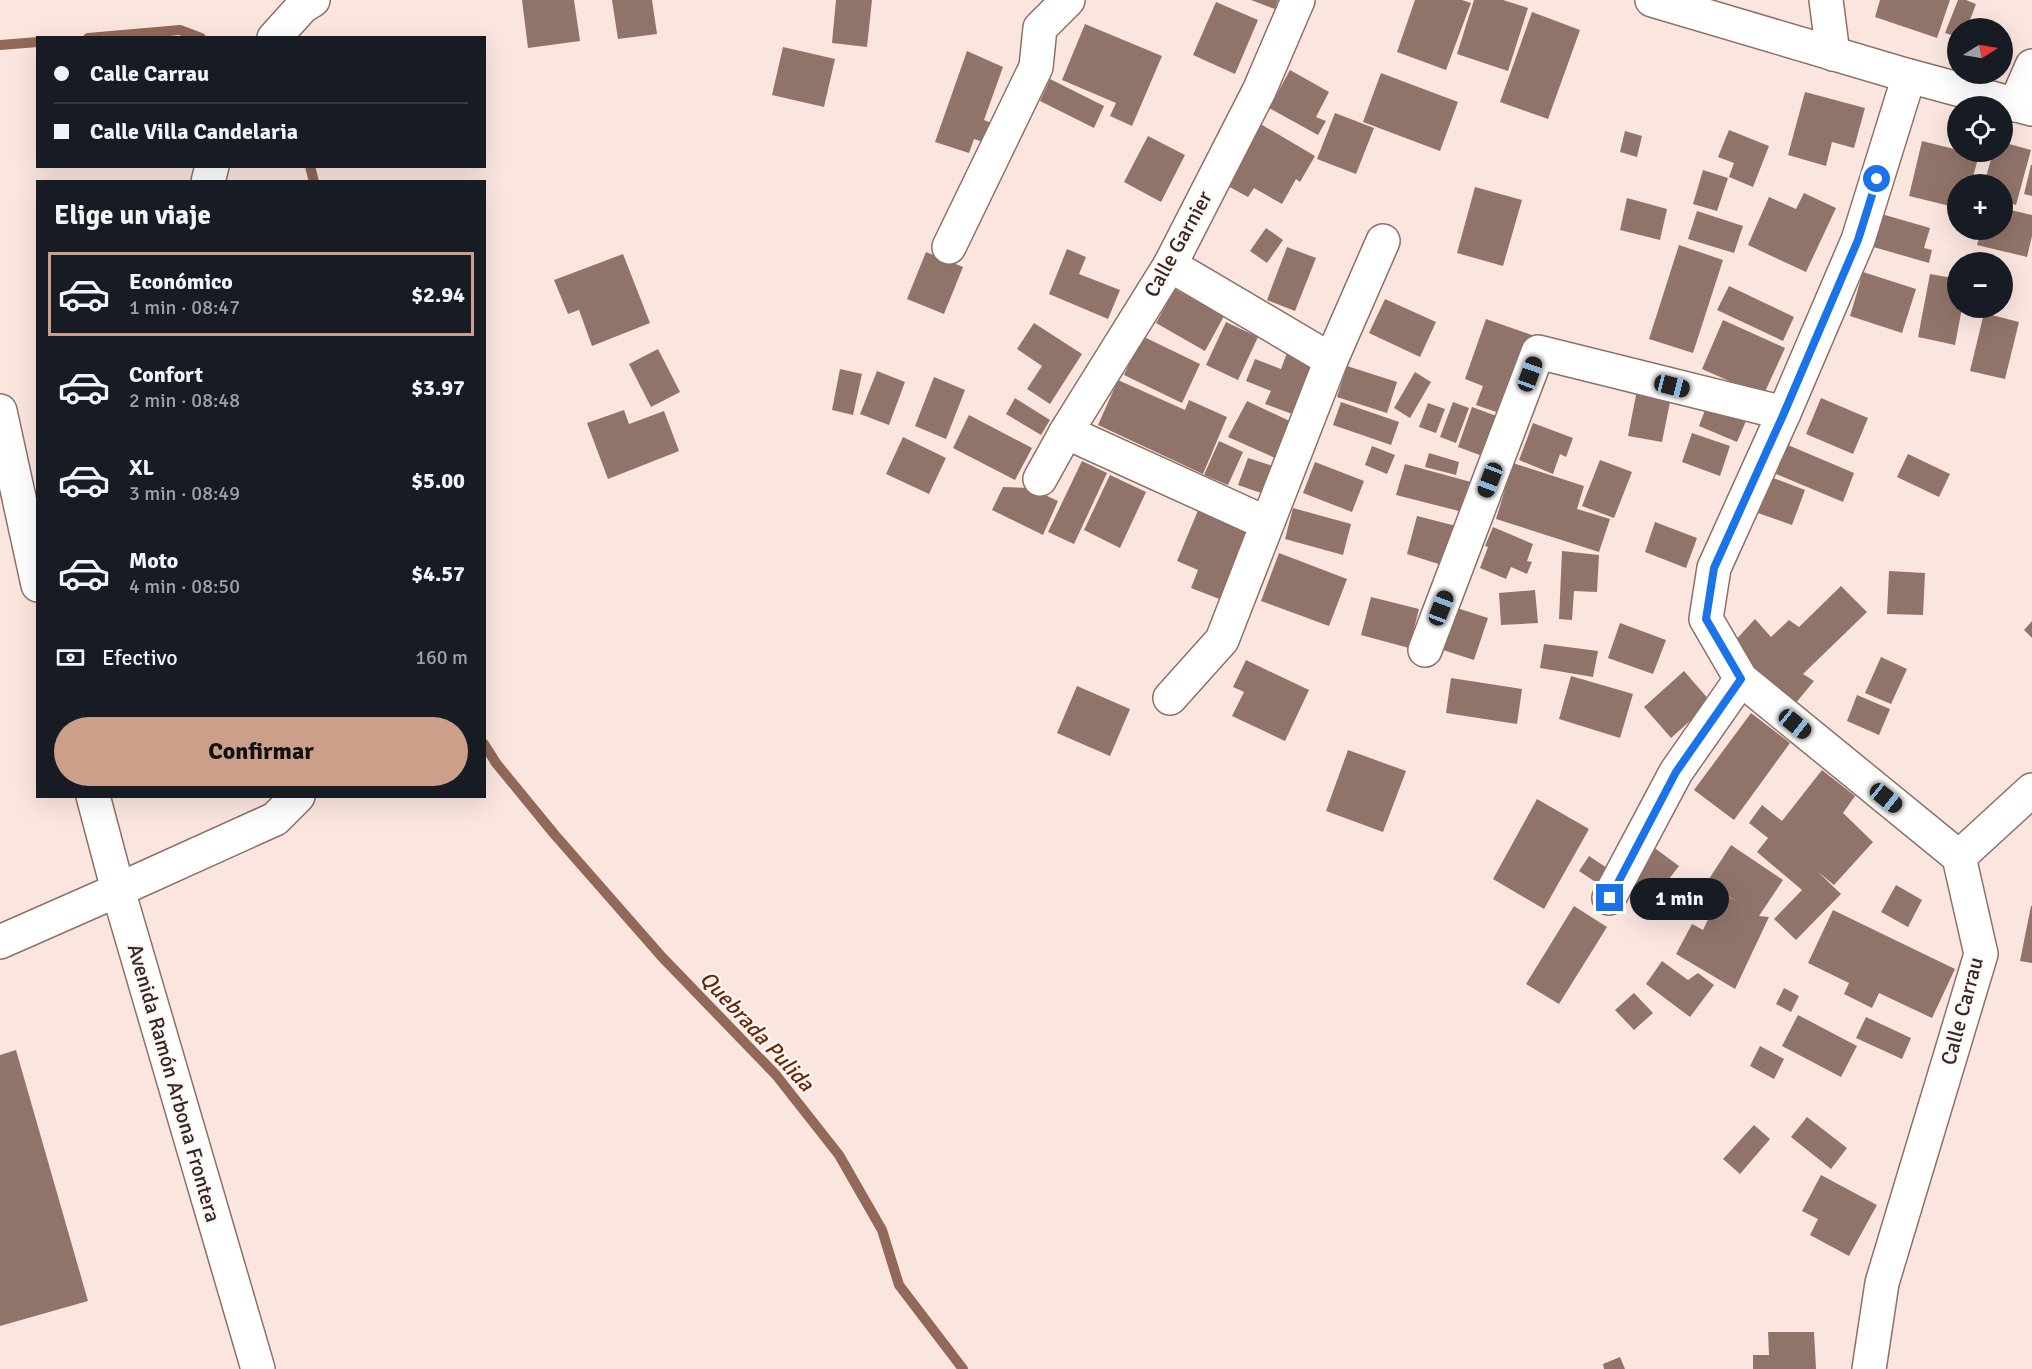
<!DOCTYPE html>
<html lang="es">
<head>
<meta charset="utf-8">
<style>
  :root { --surface:#171b24; --page:#20242c; --text:#f1f3f6; --muted:#9ea1a6; --line:#363941; --accent:#cb9f8a }
  body { margin:0; font-family:Signika,sans-serif; background:var(--page); color:var(--text); height:100vh; display:flex; flex-direction:column; font-size:22px; white-space:nowrap }
  * { box-sizing:border-box; margin:0 }
  p { font-size:20px; color:var(--muted) }
  .icon { flex:none; width:33px; height:33px; fill:none; stroke:currentColor; stroke-width:2; stroke-linecap:round; stroke-linejoin:round }
  .map { position:relative; flex:1; overflow:hidden }
  .details { position:absolute; left:36px; top:180px; width:450px; height:618px; display:flex; flex-direction:column; background:var(--surface); border-radius:0px; box-shadow:0 6px 24px #0002 }
  .details>* { flex:none }
  .guide { position:absolute; left:36px; top:36px; width:450px; height:132px; border-radius:0px; box-shadow:0 6px 24px #0002; display:grid; align-content:center; height:132px; padding:0 18px; background:var(--surface) }
  .needle { width:39px; rotate:79deg }
  .tools { position:absolute; left:1947px; top:18px; display:grid; gap:12px }
  .tools a { display:grid; place-items:center; width:66px; height:66px; border-radius:50%; background:var(--surface); box-shadow:0 6px 24px #0002; font-size:30px }
  .end { position:absolute; width:27px; height:27px; margin:-14px; border:8px solid #1a73e8; background:#fff; box-shadow:0 0 0 3px #fff }
  .from { border-radius:50% }
  .bubble { position:absolute; height:42px; border-radius:21px; background:var(--surface); box-shadow:0 6px 24px #0002; font-size:20px; font-weight:700; line-height:42px; text-align:center }
  .car { position:absolute; width:18px; height:36px; margin:-18px -9px; border-radius:8px; box-shadow:0 0 4px 2px #0007; background:linear-gradient(#222 24%,#8ab4d8 0 40%,#222 0 76%,#8ab4d8 0 86%,#222 0) }
  .guide b { display:flex; align-items:center; gap:21px; height:57px; font-size:22px }
  .guide b+b { border-top:2px solid var(--line) }
  .guide i { width:15px; height:15px; background:var(--text) }
  ul { padding:0; list-style:none }
  li { display:flex; align-items:center; gap:18px; height:84px; margin:0 12px 9px; padding:0 6px; border:3px solid transparent; border-radius:0px }
  li div { flex:1 }
  li b { display:block; font-size:22px }
  li em { font-style:normal; font-weight:700 }
  li.selected { border-color:var(--accent) }
  li>.icon { width:54px; height:54px; stroke-width:1.5 }
  h2 { padding:0 18px; font-size:27px; line-height:72px }
  .pay { display:flex; align-items:center; gap:15px; height:66px; padding:0 18px; font-size:22px }
  .pay p { margin-inline-start:auto }
  .action { display:flex; gap:12px; margin-top:auto; padding:12px 18px }
  .action a { flex:1; height:69px; border-radius:36px; background:var(--accent); color:#111; font-size:24px; font-weight:700; line-height:69px; text-align:center }
  .map>svg:first-child { display:block }
  .lines { fill:none; stroke-linecap:round; stroke-linejoin:round }
  .stream { stroke:#926858; stroke-width:10 }
  .building { fill:#917469 }
  .minor-casing { stroke:#8e7066; stroke-width:36 }
  .major-casing { stroke:#8e7066; stroke-width:36 }
  .minor { stroke:#fff; stroke-width:33 }
  .major { stroke:#fff; stroke-width:33 }
  .route { stroke:#1a73e8; stroke-width:8 }
  .labels { text-anchor:middle; dominant-baseline:central; stroke-width:4.5; stroke-linejoin:round; paint-order:stroke }
  .street-label { font-size:21px; fill:#342823; stroke:#fef7f4 }
  .water-label { font-size:22px; font-style:italic; fill:#6a2709; stroke:#fef7f4 }
</style>
</head>
<body>
<div class="map">
<svg width="2032" height="1369" viewBox="0 0 2032 1369">
  <rect width="100%" height="100%" fill="#fbe6df"/>
  <g class="lines">
    <g class="stream">
      <polyline points="88,38 180,30 201,38"/>
      <polyline points="0,45 38,42"/>
      <polyline points="310,166 314,182"/>
      <polyline points="484,744 496,763 555,835 662,957 776,1075 839,1155 882,1230 899,1285 963,1369"/>
    </g>
  </g>
  <g class="building">
    <polygon points="522,0 574,0 580,41 528,48"/>
    <polygon points="612,0 652,0 657,34 618,39"/>
    <polygon points="836,0 872,0 867,47 832,43"/>
    <polygon points="1251,0 1278,0 1275,9"/>
    <polygon points="1415,0 1462,0 1471,3 1446,70 1397,52"/>
    <polygon points="1474,0 1503,0 1528,8 1508,71 1457,54"/>
    <polygon points="1880,0 1950,0 1937,38 1875,17"/>
    <polygon points="1958,0 1966,0 1976,4 1967,28 1958,28 1958,37 1945,33"/>
    <polygon points="1216,2 1258,20 1235,74 1193,55"/>
    <polygon points="1532,12 1580,30 1548,119 1500,102"/>
    <polygon points="1085,24 1162,56 1132,126 1110,116 1116,103 1062,80"/>
    <polygon points="783,47 835,59 824,107 772,95"/>
    <polygon points="967,51 1003,67 984,120 991,123 983,142 974,139 969,153 935,142"/>
    <polygon points="1290,70 1329,92 1316,117 1326,121 1318,135 1269,108"/>
    <polygon points="1381,73 1458,102 1440,151 1363,122"/>
    <polygon points="1050,79 1104,106 1094,128 1040,101"/>
    <polygon points="1805,92 1865,108 1854,148 1832,142 1826,166 1788,155"/>
    <polygon points="1335,113 1374,128 1356,174 1317,159"/>
    <polygon points="1259,123 1315,156 1300,182 1296,179 1282,204 1254,188 1248,197 1224,184"/>
    <polygon points="1729,130 1769,146 1753,187 1729,177 1734,163 1718,157"/>
    <polygon points="1625,131 1642,136 1637,157 1620,152"/>
    <polygon points="1148,136 1185,155 1161,202 1124,182"/>
    <polygon points="1922,141 1958,150 1958,152 1979,155 1971,184 1958,184 1958,208 1909,196"/>
    <polygon points="2002,142 2031,150 2016,205 2002,201 2002,184 1984,184 1993,152 2002,152"/>
    <polygon points="2031,165 2032,165 2032,196 2024,194"/>
    <polygon points="1703,170 1728,178 1717,211 1693,204"/>
    <polygon points="1475,187 1522,200 1503,266 1457,253"/>
    <polygon points="1804,193 1836,208 1806,272 1748,245 1769,197 1796,209"/>
    <polygon points="1627,198 1667,209 1660,240 1620,230"/>
    <polygon points="2002,208 2032,215 2032,236 2027,257 1977,245 1981,230 2002,230"/>
    <polygon points="1697,211 1743,226 1734,253 1688,239"/>
    <polygon points="1878,213 1930,228 1924,248 1932,250 1929,263 1870,246"/>
    <polygon points="1266,228 1283,240 1267,263 1250,251"/>
    <polygon points="1679,245 1723,260 1693,353 1649,339"/>
    <polygon points="1287,247 1316,258 1295,311 1267,300"/>
    <polygon points="1067,249 1086,257 1079,274 1120,290 1108,319 1049,294"/>
    <polygon points="926,252 963,267 944,314 907,299"/>
    <polygon points="623,254 650,323 592,346 579,310 568,314 554,280"/>
    <polygon points="1863,272 1916,289 1902,333 1850,316"/>
    <polygon points="1930,274 1958,279 1958,308 1962,308 1955,345 1918,337"/>
    <polygon points="1729,286 1794,317 1783,341 1717,310"/>
    <polygon points="1175,289 1224,316 1205,351 1156,323"/>
    <polygon points="1385,299 1436,322 1420,357 1369,333"/>
    <polygon points="1984,313 2019,322 2005,379 1970,371"/>
    <polygon points="1486,319 1535,336 1508,416 1476,405 1483,386 1465,379"/>
    <polygon points="1723,320 1785,348 1763,396 1702,369"/>
    <polygon points="1226,322 1258,337 1238,380 1206,365"/>
    <polygon points="1034,323 1082,354 1050,404 1027,389 1042,366 1017,349"/>
    <polygon points="1142,336 1200,364 1182,403 1124,375"/>
    <polygon points="658,349 680,392 651,407 629,364"/>
    <polygon points="1288,350 1324,364 1303,418 1265,404 1271,391 1246,381 1255,359 1281,369"/>
    <polygon points="1347,366 1397,382 1387,413 1337,397"/>
    <polygon points="840,369 862,374 853,415 832,410"/>
    <polygon points="877,371 905,382 889,425 860,414"/>
    <polygon points="1415,372 1431,382 1410,418 1394,408"/>
    <polygon points="934,377 965,390 946,439 915,426"/>
    <polygon points="1118,380 1185,410 1189,400 1227,417 1203,474 1098,425"/>
    <polygon points="1637,390 1671,397 1662,442 1628,436"/>
    <polygon points="1710,397 1749,414 1737,442 1699,426"/>
    <polygon points="1015,398 1050,420 1041,435 1006,414"/>
    <polygon points="1821,398 1868,418 1853,454 1806,434"/>
    <polygon points="1247,401 1298,425 1282,461 1228,437"/>
    <polygon points="1341,402 1399,422 1391,445 1333,425"/>
    <polygon points="1453,402 1469,408 1456,443 1440,437"/>
    <polygon points="1428,403 1445,409 1436,433 1419,427"/>
    <polygon points="1472,407 1502,418 1488,458 1458,447"/>
    <polygon points="624,410 629,424 664,411 679,451 608,479 587,423"/>
    <polygon points="969,415 1032,448 1015,480 953,448"/>
    <polygon points="1533,423 1573,438 1566,457 1560,454 1553,474 1519,460"/>
    <polygon points="1692,433 1730,446 1720,476 1682,462"/>
    <polygon points="903,437 946,458 929,494 886,474"/>
    <polygon points="1219,441 1243,452 1228,485 1204,475"/>
    <polygon points="1788,445 1854,473 1843,502 1776,474"/>
    <polygon points="1372,446 1395,455 1387,474 1365,465"/>
    <polygon points="1429,453 1459,462 1456,475 1425,467"/>
    <polygon points="1908,454 1950,474 1939,497 1897,477"/>
    <polygon points="1248,458 1273,466 1264,494 1238,485"/>
    <polygon points="1600,460 1632,472 1614,518 1582,506"/>
    <polygon points="1082,461 1107,473 1074,544 1048,532"/>
    <polygon points="1315,462 1364,481 1352,512 1303,493"/>
    <polygon points="1513,463 1584,486 1577,509 1610,519 1599,552 1496,519"/>
    <polygon points="1405,464 1471,482 1463,512 1396,495"/>
    <polygon points="1110,475 1146,492 1120,548 1084,530"/>
    <polygon points="1768,476 1805,490 1792,525 1755,512"/>
    <polygon points="1003,487 1030,488 1058,501 1043,535 992,510"/>
    <polygon points="1199,508 1256,532 1227,602 1191,588 1198,570 1177,561"/>
    <polygon points="1293,508 1351,524 1343,555 1285,539"/>
    <polygon points="1417,516 1460,527 1448,567 1407,554"/>
    <polygon points="1655,522 1697,538 1686,568 1645,552"/>
    <polygon points="1493,527 1533,544 1527,561 1532,562 1527,574 1511,567 1506,579 1480,568 1488,547 1485,546"/>
    <polygon points="1562,551 1599,555 1597,592 1574,591 1572,620 1559,619"/>
    <polygon points="1279,553 1347,579 1329,626 1261,601"/>
    <polygon points="1889,571 1925,573 1923,615 1887,614"/>
    <polygon points="1841,586 1867,612 1803,674 1814,681 1795,704 1752,668 1732,644 1755,619 1771,637 1789,620 1799,627"/>
    <polygon points="1535,590 1538,623 1501,625 1499,593"/>
    <polygon points="1371,597 1419,609 1409,648 1361,635"/>
    <polygon points="1457,608 1488,618 1474,660 1443,650"/>
    <polygon points="2032,621 2032,638 2024,630"/>
    <polygon points="1620,623 1666,640 1653,674 1608,658"/>
    <polygon points="1544,644 1598,651 1593,677 1540,668"/>
    <polygon points="1881,657 1907,669 1891,704 1865,693"/>
    <polygon points="1246,660 1309,690 1285,741 1232,716 1244,692 1233,687"/>
    <polygon points="1684,671 1711,702 1671,738 1644,707"/>
    <polygon points="1571,676 1633,694 1620,738 1559,719"/>
    <polygon points="1451,678 1522,689 1517,724 1446,713"/>
    <polygon points="1077,686 1130,709 1110,756 1057,733"/>
    <polygon points="1857,695 1890,709 1879,735 1847,721"/>
    <polygon points="1751,713 1790,743 1734,820 1694,790"/>
    <polygon points="1348,750 1406,771 1383,832 1326,811"/>
    <polygon points="1822,770 1855,796 1843,813 1873,842 1834,885 1817,871 1841,894 1796,940 1774,919 1802,890 1757,852 1768,838 1749,823 1762,805 1782,821"/>
    <polygon points="1537,799 1589,829 1544,909 1493,879"/>
    <polygon points="1731,845 1783,880 1759,916 1769,917 1735,989 1676,954 1692,924 1703,930 1721,892 1739,903 1707,882"/>
    <polygon points="1652,846 1679,866 1648,906 1622,886"/>
    <polygon points="1589,856 1610,870 1600,885 1579,871"/>
    <polygon points="1896,885 1922,900 1908,927 1881,912"/>
    <polygon points="1574,906 1607,927 1559,1004 1526,984"/>
    <polygon points="2031,906 2032,906 2032,963 2020,961"/>
    <polygon points="1833,910 1955,969 1932,1018 1879,993 1872,1008 1844,994 1849,983 1808,963"/>
    <polygon points="1662,961 1688,980 1698,973 1714,985 1690,1017 1646,984"/>
    <polygon points="1784,988 1799,996 1791,1012 1776,1004"/>
    <polygon points="1634,993 1653,1013 1634,1030 1615,1010"/>
    <polygon points="1798,1015 1857,1046 1841,1077 1782,1046"/>
    <polygon points="1866,1017 1911,1038 1902,1059 1856,1038"/>
    <polygon points="1760,1046 1784,1059 1774,1079 1750,1066"/>
    <polygon points="16,1050 88,1301 0,1326 0,1055"/>
    <polygon points="1807,1117 1847,1148 1831,1169 1791,1137"/>
    <polygon points="1754,1125 1770,1139 1740,1174 1723,1159"/>
    <polygon points="1821,1175 1877,1205 1849,1256 1810,1235 1818,1219 1802,1211"/>
    <polygon points="1768,1332 1814,1332 1816,1369 1753,1369 1753,1355 1769,1355"/>
    <polygon points="1620,1357 1625,1369 1604,1369 1603,1364"/>
  </g>
  <g class="lines">
    <g class="minor-casing">
      <g id="minor">
        <polyline points="1826,0 1833,54"/>
        <polyline points="2015,105 2032,66"/>
        <polyline points="949,247 1036,67 1040,28 1068,0"/>
        <polyline points="1170,265 1331,360"/>
        <polyline points="1066,432 1266,523"/>
        <polyline points="1040,479 1066,432 1170,265 1259,91 1298,0"/>
        <polyline points="1425,650 1538,352 1784,413"/>
        <polyline points="1170,698 1222,640 1331,360 1383,241"/>
        <polyline points="1959,857 2032,790"/>
        <polyline points="1609,898 1676,772 1741,679"/>
        <polyline points="0,942 118,890 258,1369"/>
        <polyline points="1869,1369 1882,1283 1981,954 1959,857 1741,679 1706,619 1714,568 1784,413 1858,240 1909,76"/>
      </g>
    </g>
    <g class="major-casing">
      <g id="major">
        <polyline points="1652,0 1909,76 2032,109"/>
        <polyline points="274,38 303,6 313,0"/>
        <polyline points="208,182 212,166"/>
        <polyline points="0,411 38,585"/>
        <polyline points="93,796 118,890 275,819 298,796"/>
      </g>
    </g>
    <use href="#minor" class="minor"/>
    <use href="#major" class="major"/>
  </g>
  <g class="lines">
    <polyline class="route" points="1610,898 1676,772 1741,679 1706,619 1714,568 1784,413 1858,240 1877,179"/>
  </g>
  <g class="labels">
    <g class="street-label">
      <text transform="translate(1178 244) rotate(-61)">Calle Garnier</text>
      <text transform="translate(1962 1011) rotate(-75)">Calle Carrau</text>
      <text transform="translate(174 1083) rotate(74)">Avenida Ramón Arbona Frontera</text>
    </g>
    <g class="water-label">
      <text transform="translate(757 1031) rotate(47)">Quebrada Pulida</text>
    </g>
  </g>
</svg>
<div class="tools">
<a><svg class="needle" viewBox="-14 -14 28 28"><path d="M0-13l5 13h-10z" fill="#e53935"/><path d="M0 13l5-13h-10z" fill="#9ea1a6"/></svg></a>
<a><svg class="icon" aria-label="locate" viewBox="0 0 24 24"><circle cx="12" cy="12" r="6"/><path d="M12 2v4M12 18v4M2 12h4M18 12h4"/></svg></a>
<a>+</a>
<a>−</a>
</div>
<i class="end from" style="left:1877px;top:179px"></i>
<i class="end" style="left:1610px;top:898px"></i>
<div class="bubble" style="left:1630px;top:878px;width:99px">1 min</div>
<i class="car" style="left:1530px;top:374px;rotate:20deg"></i>
<i class="car" style="left:1672px;top:386px;rotate:104deg"></i>
<i class="car" style="left:1490px;top:480px;rotate:201deg"></i>
<i class="car" style="left:1441px;top:608px;rotate:21deg"></i>
<i class="car" style="left:1795px;top:724px;rotate:129deg"></i>
<i class="car" style="left:1886px;top:798px;rotate:129deg"></i>
<div class="guide">
<b><i class="from"></i>Calle Carrau</b>
<b><i></i>Calle Villa Candelaria</b>
</div>
<section class="details">
<h2>Elige un viaje</h2>
<ul>
<li class="selected"><svg class="icon" aria-label="car" viewBox="0 0 24 24"><path d="M5 17H2v-5l4-1 3-4h7l3 4 3 1v5h-3M9 17h6M6 11h13"/><circle cx="7" cy="17" r="2"/><circle cx="17" cy="17" r="2"/></svg><div><b>Económico</b><p>1 min · 08:47</p></div><em>$2.94</em></li>
<li><svg class="icon" aria-label="car" viewBox="0 0 24 24"><path d="M5 17H2v-5l4-1 3-4h7l3 4 3 1v5h-3M9 17h6M6 11h13"/><circle cx="7" cy="17" r="2"/><circle cx="17" cy="17" r="2"/></svg><div><b>Confort</b><p>2 min · 08:48</p></div><em>$3.97</em></li>
<li><svg class="icon" aria-label="car" viewBox="0 0 24 24"><path d="M5 17H2v-5l4-1 3-4h7l3 4 3 1v5h-3M9 17h6M6 11h13"/><circle cx="7" cy="17" r="2"/><circle cx="17" cy="17" r="2"/></svg><div><b>XL</b><p>3 min · 08:49</p></div><em>$5.00</em></li>
<li><svg class="icon" aria-label="car" viewBox="0 0 24 24"><path d="M5 17H2v-5l4-1 3-4h7l3 4 3 1v5h-3M9 17h6M6 11h13"/><circle cx="7" cy="17" r="2"/><circle cx="17" cy="17" r="2"/></svg><div><b>Moto</b><p>4 min · 08:50</p></div><em>$4.57</em></li>
</ul>
<div class="pay"><svg class="icon" aria-label="cash" viewBox="0 0 24 24"><path d="M3 7h18v10H3z"/><circle cx="12" cy="12" r="2"/></svg>Efectivo<p>160 m</p></div>
<div class="action"><a>Confirmar</a></div>
</section>
</div>
</body>
</html>
